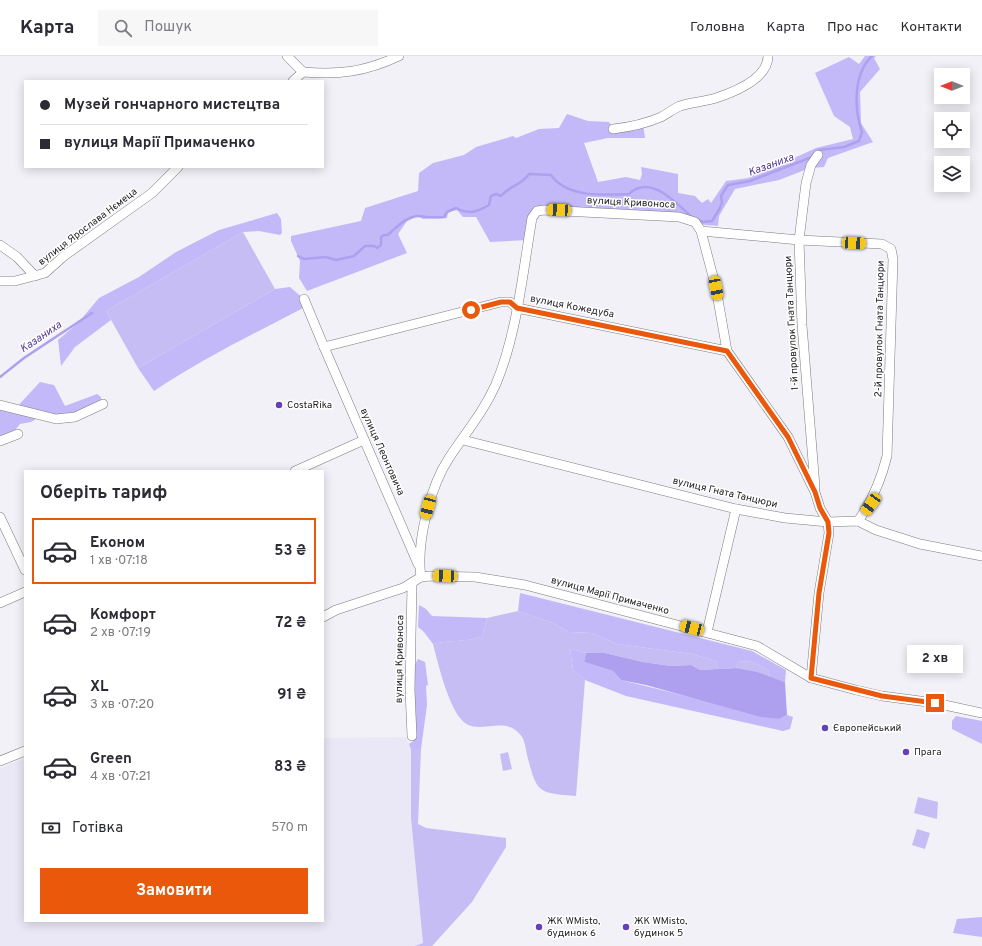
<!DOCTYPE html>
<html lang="uk">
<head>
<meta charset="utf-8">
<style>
  :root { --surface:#fff; --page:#f7f7f7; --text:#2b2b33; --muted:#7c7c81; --line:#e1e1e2; --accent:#ea580c }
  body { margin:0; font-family:Overpass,sans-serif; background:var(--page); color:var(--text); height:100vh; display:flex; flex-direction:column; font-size:15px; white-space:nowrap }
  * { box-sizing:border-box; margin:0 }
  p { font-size:13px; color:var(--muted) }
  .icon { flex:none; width:22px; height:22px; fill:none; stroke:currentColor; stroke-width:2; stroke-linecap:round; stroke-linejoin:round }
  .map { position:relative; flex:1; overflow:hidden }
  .sheet { position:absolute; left:24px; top:414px; width:300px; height:452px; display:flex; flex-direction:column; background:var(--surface); border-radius:0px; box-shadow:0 2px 10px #0003 }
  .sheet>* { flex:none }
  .banner { position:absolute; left:24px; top:24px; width:300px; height:88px; border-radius:0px; box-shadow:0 2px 10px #0003; display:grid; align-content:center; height:88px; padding:0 16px; background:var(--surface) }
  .needle { width:26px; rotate:270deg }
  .controls { position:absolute; left:934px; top:12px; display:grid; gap:8px }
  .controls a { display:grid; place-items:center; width:36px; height:36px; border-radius:0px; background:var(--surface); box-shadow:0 2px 10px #0003; font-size:20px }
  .end { position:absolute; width:18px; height:18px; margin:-9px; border:5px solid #ea580c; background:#fff; box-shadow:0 0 0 2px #fff }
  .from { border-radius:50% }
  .bubble { position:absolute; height:28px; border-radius:0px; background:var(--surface); box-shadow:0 2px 10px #0003; font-size:13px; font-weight:700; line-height:28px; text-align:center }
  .car { position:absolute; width:12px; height:24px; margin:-12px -6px; border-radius:5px; box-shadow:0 0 3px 1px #0007; background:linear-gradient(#f5c518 24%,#345 0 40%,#f5c518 0 76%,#345 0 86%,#f5c518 0) }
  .banner b { display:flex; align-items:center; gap:14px; height:38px; font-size:15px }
  .banner b+b { border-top:1px solid var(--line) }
  .banner i { width:10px; height:10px; background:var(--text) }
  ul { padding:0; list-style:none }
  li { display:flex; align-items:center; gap:12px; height:66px; margin:0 8px 6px; padding:0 8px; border:2px solid transparent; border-radius:0px }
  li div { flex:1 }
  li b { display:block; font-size:15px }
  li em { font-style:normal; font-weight:700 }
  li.active { border-color:var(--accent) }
  li>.icon { width:36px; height:36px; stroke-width:1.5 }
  h2 { padding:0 16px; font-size:18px; line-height:48px }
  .pay { display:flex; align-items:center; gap:10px; height:44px; padding:0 16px; font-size:15px }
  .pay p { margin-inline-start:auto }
  .primary-button { display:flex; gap:8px; margin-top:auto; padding:8px 16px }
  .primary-button a { flex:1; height:46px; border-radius:0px; background:var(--accent); color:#fff; font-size:16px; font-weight:700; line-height:46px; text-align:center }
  header { display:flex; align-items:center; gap:24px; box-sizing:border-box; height:56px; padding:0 20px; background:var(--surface); border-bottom:1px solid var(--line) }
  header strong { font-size:19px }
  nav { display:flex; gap:22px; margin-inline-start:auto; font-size:14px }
  .search { width:280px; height:36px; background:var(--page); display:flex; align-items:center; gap:10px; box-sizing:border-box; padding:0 14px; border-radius:0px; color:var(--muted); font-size:15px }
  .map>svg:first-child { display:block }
  .built { fill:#eae8f6 }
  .green { fill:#c6bdf4 }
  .forest { fill:#c3b9f8 }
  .water { fill:#aea0ee }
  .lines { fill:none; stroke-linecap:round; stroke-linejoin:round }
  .stream { stroke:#aea0ee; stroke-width:2.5 }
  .minor-casing { stroke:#7c7b81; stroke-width:10 }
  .minor { stroke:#fff; stroke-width:9 }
  .route { stroke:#ea580c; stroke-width:5 }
  .poi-dot { fill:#6441b9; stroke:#fff; stroke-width:1.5 }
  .labels { text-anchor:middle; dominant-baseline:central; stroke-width:3; stroke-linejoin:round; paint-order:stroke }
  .street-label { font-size:10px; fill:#1f1f21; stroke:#fff }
  .poi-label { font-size:10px; fill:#1f1f21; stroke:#fff; text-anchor:start }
  .water-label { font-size:11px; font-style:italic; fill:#503892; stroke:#fff }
</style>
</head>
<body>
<header>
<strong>Карта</strong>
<div class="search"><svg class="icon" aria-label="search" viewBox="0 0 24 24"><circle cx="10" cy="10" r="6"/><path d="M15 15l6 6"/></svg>Пошук</div>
<nav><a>Головна</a><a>Карта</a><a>Про нас</a><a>Контакти</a></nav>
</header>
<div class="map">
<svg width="982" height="890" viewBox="0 0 982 890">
  <rect width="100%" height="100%" fill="#f2f1f7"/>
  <polygon class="built" points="406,681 411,693 411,762 423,887 415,890 0,890 0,712 25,702 25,865 323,865 323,682"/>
  <g class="green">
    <polygon points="243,176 275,233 138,312 106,255"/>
    <path d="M518,555L553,567L569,576L592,577L617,588L692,598L716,605L718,613L700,614L691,609L671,610L643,606L605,597H586L570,593L573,614L585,624L576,740C537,737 537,737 527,699C526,694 525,686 522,681C506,658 482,679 465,667C449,655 438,607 433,588C449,584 465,586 482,581L487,562Z"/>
    <polygon points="739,605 753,606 768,614 770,621 736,612"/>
    <polygon points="411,693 421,693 418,768 426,772 506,782 506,791 472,846 432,890 415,890 423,887 411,762"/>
    <polygon points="508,696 512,713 503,715 500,698"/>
    <polygon points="918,741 938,746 937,763 914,757"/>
    <polygon points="917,773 930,777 925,793 912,789"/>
  </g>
  <g class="forest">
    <polygon points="865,0 876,0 874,2 880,13 860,36 861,67 873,86 828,102 824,111 810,112 779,124 735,133 719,160 718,170 697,168 695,166 537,155 528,184 490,186 476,161 463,161 457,154 448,156 447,162 423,163 418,160 407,165 398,178 407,197 307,235 299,222 300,205 291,185 291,180 361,165 365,152 418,135 419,117 433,107 464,99 476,91 513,80 516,82 539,73 559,72 567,58 588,65 609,66 613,73 643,68 645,82 608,82 584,87 598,126 626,121 640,124 642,118 641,111 678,118 678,137 695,140 702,147 708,143 711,147 726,125 749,122 751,116 779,109 816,92 853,83 850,71 834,60 815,17 849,1 859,8"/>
    <polygon points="277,157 281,163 282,177 280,179 259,175 243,176 106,255 111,264 75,291 61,310 58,284 78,267 99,242 139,221 176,196 219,174"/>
    <path d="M290,231L304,243L307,250C255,277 202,303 154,335L138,312L275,233Z"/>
    <polygon points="40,326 54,329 65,350 97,338 101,341 101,347 75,361 41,360 31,366 20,368 12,378 0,382 0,351 15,353"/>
    <polygon points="520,537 752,595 786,614 785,626 770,621 768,614 753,606 739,605 736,612 718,613 716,605 692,598 617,588 592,577 569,576 553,567 518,555"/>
    <path d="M419,549L426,553L432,560L487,562L482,581C465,586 449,584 433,588L424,576L418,571Z"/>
    <polygon points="570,593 586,597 584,606 613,615 621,624 779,663 787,659 793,661 790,673 783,675 626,640 585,624 573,614"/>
    <polygon points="418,603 425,606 428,629 426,630 427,649 421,693 411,693 409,688 415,684 413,612"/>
    <polygon points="956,660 982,665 982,688 952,673 952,665"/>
    <polygon points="982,861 982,881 953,877 957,863"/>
  </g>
  <polygon class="water" points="586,597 605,597 643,606 671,610 691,609 700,614 736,612 757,616 785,626 787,659 779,663 761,661 646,629 621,624 613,615 584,606"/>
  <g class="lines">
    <g class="stream">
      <path d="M817,96L819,94L844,91L859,85L862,76C854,53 853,18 872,0"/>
      <polyline points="697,164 703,166 712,165 720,152 722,146 721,140 728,129 750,125 812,101"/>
      <path d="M298,200L304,203L326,201L336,204L354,200L365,190H374L377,192L381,189V181L384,179H388C395,172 408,159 419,160C428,161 434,162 444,161L447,156L456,152C469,159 477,156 489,149L491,140L496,138L501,140C509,130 522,129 529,118L551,119C567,142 603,139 629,138C650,117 677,148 693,162"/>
      <polyline points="0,321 24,302 92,257"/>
    </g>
    <g class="minor-casing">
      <g id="minor">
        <polyline points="287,0 303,16"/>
        <path d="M293,25L303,16C339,19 365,16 399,0"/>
        <path d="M613,73C630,71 645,68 661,61C667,58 673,53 680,50C691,46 704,46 716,42C734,36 768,23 768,0"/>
        <path d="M701,175L799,184L882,188L891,193L893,203L887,400C881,424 873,444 858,465"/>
        <polyline points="0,189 17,201 35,220"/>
        <polyline points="0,225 15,225 45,217 64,200 152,137 178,111"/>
        <polyline points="304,243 324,291 501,246 510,246 517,252 727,295"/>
        <polyline points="324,291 418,508"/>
        <polyline points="0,349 56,363 75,361 103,348"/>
        <polyline points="463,384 736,453 785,462 828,466 858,465 876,474 920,488 982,500"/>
        <polyline points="0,385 18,378"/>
        <polyline points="295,415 364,384"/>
        <polyline points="815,431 802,269 799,184 806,127 811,109 818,99"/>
        <polyline points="0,461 25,514"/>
        <path d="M421,521C416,487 430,431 449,402C466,376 483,357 496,328C517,278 523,215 532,162L537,155L544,154L679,161L695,166L701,175L716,232L727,295L788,381L815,436L820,452L828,466L829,477L819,537L811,622"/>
        <polyline points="0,547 25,536"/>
        <polyline points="323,561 336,554 403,532 421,521 430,520 475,521 525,529 757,590 811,622 856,634 882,640 935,647 982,657"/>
        <polyline points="707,576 736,453"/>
        <polyline points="412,680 410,634 412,527"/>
        <polyline points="0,705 25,695"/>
      </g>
    </g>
    <use href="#minor" class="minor"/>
  </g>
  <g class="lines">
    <polyline class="route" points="471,254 501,246 510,246 517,252 727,295 788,381 815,436 820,452 828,466 829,477 819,537 811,622 882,640 935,647"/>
  </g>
  <g class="poi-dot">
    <circle cx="279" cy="349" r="4"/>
    <circle cx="825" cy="672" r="4"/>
    <circle cx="906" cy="696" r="4"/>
    <circle cx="539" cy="871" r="4"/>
    <circle cx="626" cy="871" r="4"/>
  </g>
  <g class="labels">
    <g class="street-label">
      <text transform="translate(631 147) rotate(3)">вулиця Кривоноса</text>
      <text transform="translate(88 171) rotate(-37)">вулиця Ярослава Нємеца</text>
      <text transform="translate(572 251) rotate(11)">вулиця Кожедуба</text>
      <text transform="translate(792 267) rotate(-93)">1-й провулок Гната Танцюри</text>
      <text transform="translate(880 273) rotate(-89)">2-й провулок Гната Танцюри</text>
      <text transform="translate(382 396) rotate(66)">вулиця Леонтовича</text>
      <text transform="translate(725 437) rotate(13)">вулиця Гната Танцюри</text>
      <text transform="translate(610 540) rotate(15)">вулиця Марії Примаченко</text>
      <text transform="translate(400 603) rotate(-89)">вулиця Кривоноса</text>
    </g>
    <g class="poi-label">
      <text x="287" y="349">CostaRika</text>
      <text x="833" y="672">Європейський</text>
      <text x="914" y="696">Прага</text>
      <text x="547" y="865">ЖК WMisto,<tspan x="547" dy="12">будинок 6</tspan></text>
      <text x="634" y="865">ЖК WMisto,<tspan x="634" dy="12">будинок 5</tspan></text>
    </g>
    <g class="water-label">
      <text transform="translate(771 109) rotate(-20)">Казаниха</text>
      <text transform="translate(41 281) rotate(-34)">Казаниха</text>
    </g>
  </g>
</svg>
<div class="controls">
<a><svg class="needle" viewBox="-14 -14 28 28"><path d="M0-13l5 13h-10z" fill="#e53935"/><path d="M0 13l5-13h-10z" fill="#7c7c81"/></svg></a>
<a><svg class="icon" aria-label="locate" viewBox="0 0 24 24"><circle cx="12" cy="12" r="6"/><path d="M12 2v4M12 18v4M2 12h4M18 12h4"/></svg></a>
<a><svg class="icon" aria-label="layers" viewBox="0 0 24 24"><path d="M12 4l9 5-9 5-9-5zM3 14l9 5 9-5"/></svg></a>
</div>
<i class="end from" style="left:471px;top:254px"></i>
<i class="end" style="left:935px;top:647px"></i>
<div class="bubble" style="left:907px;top:589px;width:56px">2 хв</div>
<i class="car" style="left:559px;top:154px;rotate:273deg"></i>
<i class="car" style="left:854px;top:187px;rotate:93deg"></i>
<i class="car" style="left:716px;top:232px;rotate:169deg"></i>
<i class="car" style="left:871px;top:448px;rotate:216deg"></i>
<i class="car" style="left:428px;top:451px;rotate:195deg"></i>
<i class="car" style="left:445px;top:520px;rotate:272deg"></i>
<i class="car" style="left:692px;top:572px;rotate:284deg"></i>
<div class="banner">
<b><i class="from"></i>Музей гончарного мистецтва</b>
<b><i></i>вулиця Марії Примаченко</b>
</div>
<section class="sheet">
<h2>Оберіть тариф</h2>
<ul>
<li class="active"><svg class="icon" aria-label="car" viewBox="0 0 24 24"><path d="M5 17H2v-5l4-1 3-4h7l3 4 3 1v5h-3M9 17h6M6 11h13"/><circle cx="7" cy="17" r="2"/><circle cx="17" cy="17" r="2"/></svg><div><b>Економ</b><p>1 хв · 07:18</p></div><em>53 ₴</em></li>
<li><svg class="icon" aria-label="car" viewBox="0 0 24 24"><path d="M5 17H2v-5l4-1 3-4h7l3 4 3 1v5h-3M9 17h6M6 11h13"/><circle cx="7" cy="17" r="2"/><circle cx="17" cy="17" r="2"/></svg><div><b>Комфорт</b><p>2 хв · 07:19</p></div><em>72 ₴</em></li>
<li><svg class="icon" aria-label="car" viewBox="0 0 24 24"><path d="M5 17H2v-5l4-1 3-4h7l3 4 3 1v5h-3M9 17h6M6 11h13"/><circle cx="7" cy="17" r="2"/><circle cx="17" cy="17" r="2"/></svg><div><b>XL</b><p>3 хв · 07:20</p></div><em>91 ₴</em></li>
<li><svg class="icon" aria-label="car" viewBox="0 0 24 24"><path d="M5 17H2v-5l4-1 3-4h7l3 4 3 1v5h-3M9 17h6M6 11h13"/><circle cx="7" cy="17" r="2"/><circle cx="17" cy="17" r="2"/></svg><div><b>Green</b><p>4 хв · 07:21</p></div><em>83 ₴</em></li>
</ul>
<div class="pay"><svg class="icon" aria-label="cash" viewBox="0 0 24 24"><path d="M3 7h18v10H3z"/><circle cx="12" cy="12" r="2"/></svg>Готівка<p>570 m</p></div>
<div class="primary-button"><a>Замовити</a></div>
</section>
</div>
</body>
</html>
